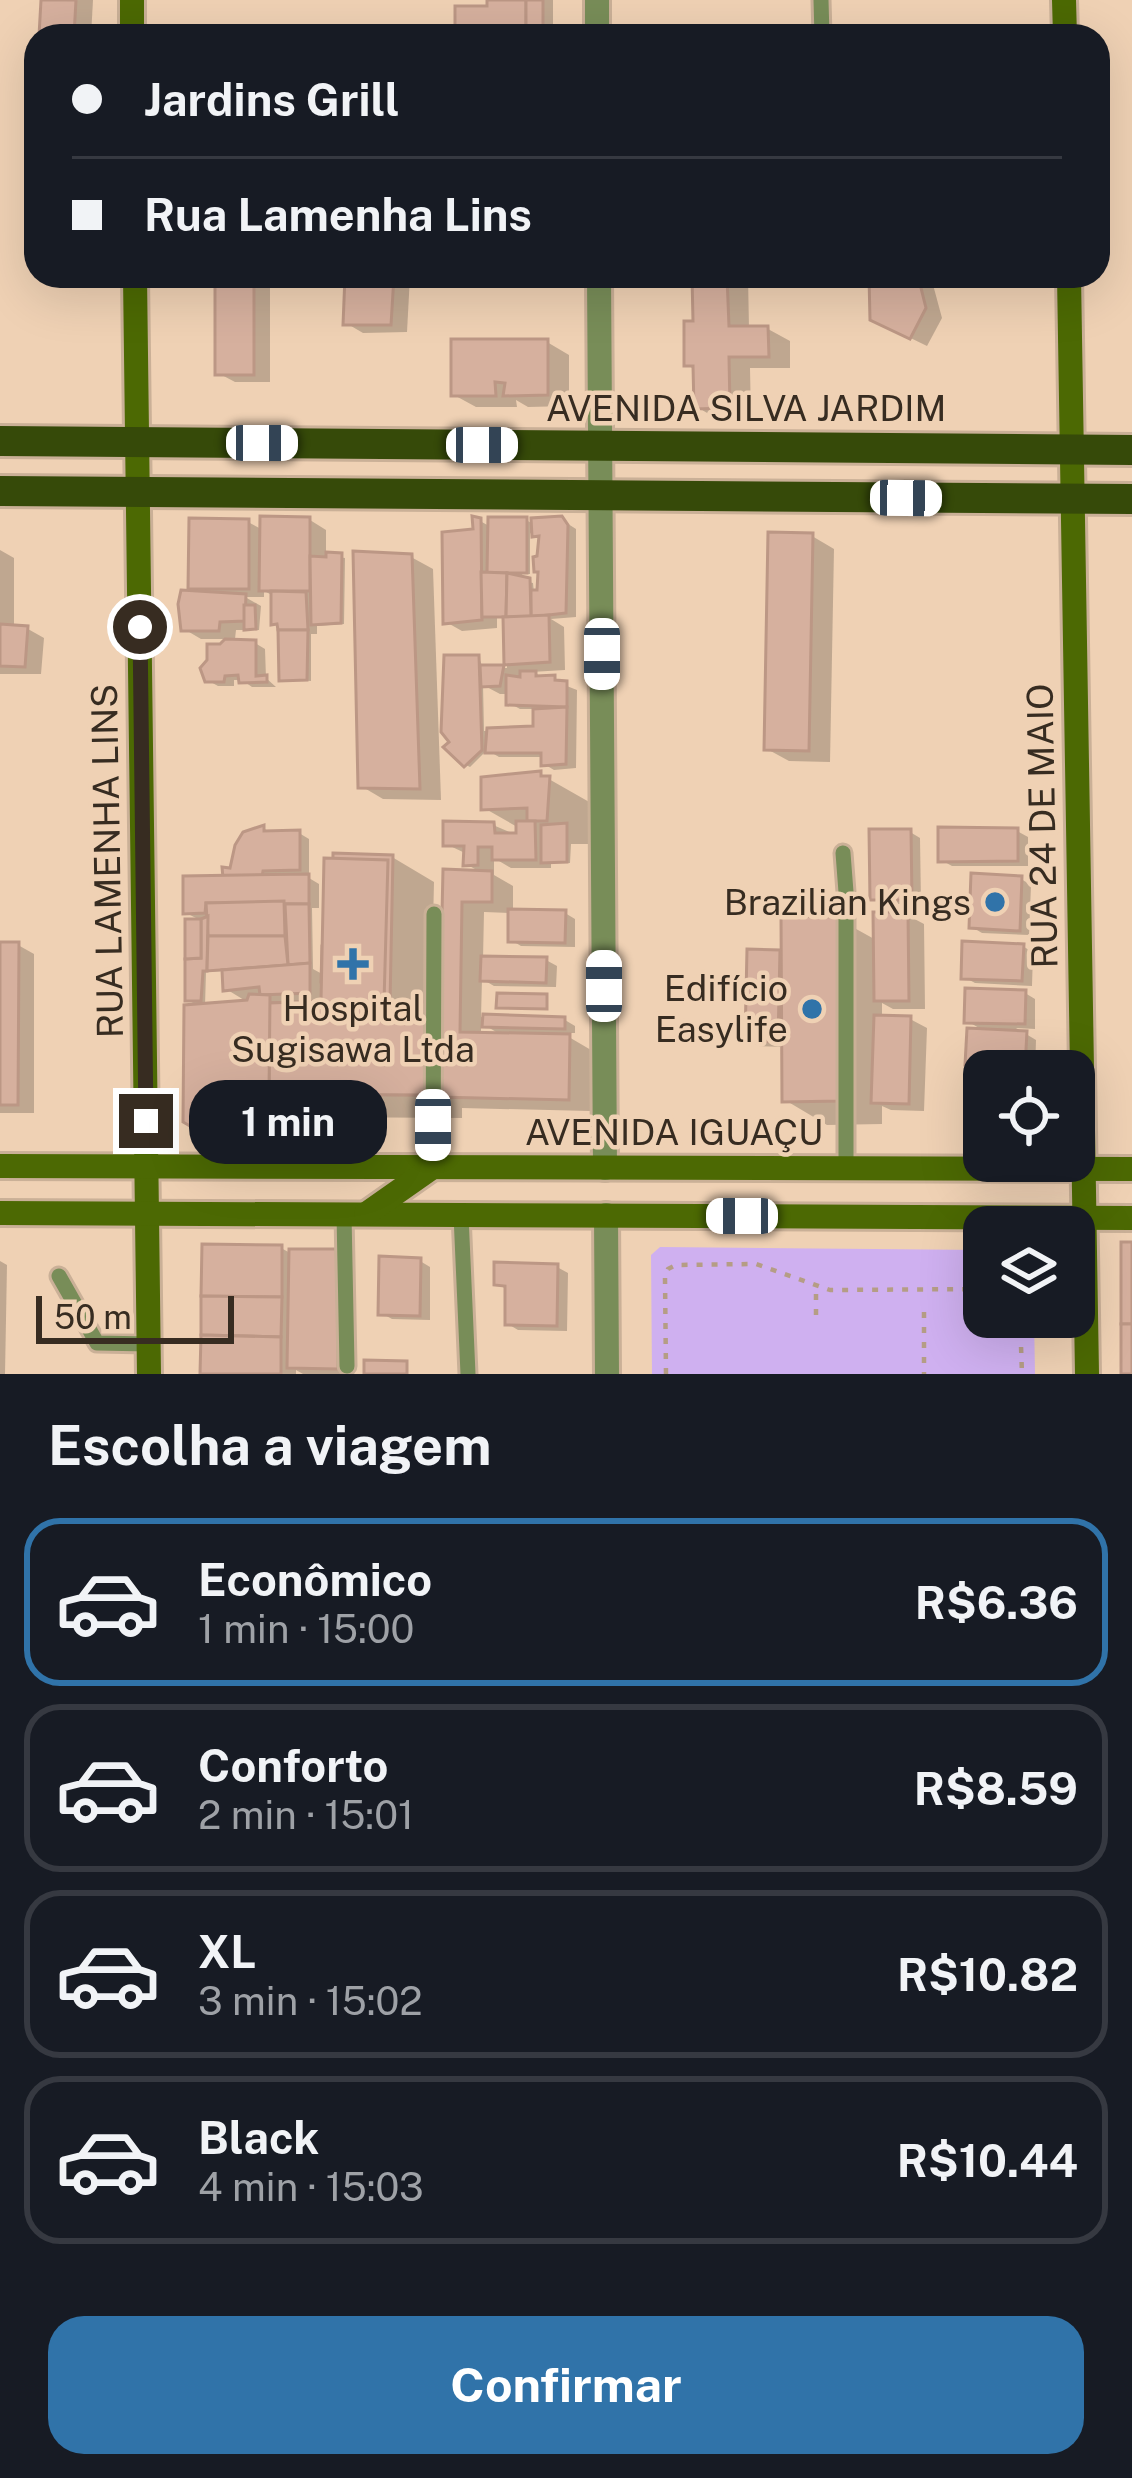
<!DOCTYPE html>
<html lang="pt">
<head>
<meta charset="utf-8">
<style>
  :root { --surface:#171b24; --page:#20242c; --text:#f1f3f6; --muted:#9ea1a6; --line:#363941; --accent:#3073a9 }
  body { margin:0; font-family:"Public Sans",sans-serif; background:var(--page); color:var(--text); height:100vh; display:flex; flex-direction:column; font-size:45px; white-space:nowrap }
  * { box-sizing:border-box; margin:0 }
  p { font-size:39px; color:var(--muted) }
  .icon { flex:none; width:66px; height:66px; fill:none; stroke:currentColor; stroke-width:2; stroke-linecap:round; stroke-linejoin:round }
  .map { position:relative; height:1374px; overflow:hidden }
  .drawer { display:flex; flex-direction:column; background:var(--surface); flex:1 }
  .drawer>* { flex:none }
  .guide { position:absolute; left:24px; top:24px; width:1086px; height:264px; border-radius:36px; box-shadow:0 12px 48px #0002; display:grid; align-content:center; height:264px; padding:0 48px; background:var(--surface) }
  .tools { position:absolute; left:963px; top:1050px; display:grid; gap:24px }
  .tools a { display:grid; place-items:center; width:132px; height:132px; border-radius:24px; background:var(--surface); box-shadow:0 12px 48px #0002; font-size:60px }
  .scale { position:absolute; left:36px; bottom:30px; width:198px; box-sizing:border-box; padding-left:12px; border:6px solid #372c21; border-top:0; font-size:33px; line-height:42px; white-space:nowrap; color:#372c21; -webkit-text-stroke:9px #efd1b4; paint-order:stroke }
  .end { position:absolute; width:54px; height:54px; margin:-27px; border:15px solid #372c21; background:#fff; box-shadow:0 0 0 6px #fff }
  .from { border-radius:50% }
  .bubble { position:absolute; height:84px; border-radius:36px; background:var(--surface); box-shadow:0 12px 48px #0002; font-size:39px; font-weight:700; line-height:84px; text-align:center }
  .car { position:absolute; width:36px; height:72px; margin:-36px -18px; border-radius:15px; box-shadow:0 0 9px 3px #0007; background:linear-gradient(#fff 24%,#345 0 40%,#fff 0 76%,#345 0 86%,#fff 0) }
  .guide b { display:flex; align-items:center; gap:42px; height:114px; font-size:45px }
  .guide b+b { border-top:3px solid var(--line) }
  .guide i { width:30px; height:30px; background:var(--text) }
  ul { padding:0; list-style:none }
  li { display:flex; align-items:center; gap:36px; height:168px; margin:0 24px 18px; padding:0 24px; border:6px solid var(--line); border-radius:36px }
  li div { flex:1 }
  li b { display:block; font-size:45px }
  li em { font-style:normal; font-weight:700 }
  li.active { border-color:var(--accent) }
  li>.icon { width:108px; height:108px; stroke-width:1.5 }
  h2 { padding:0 48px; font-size:54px; line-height:144px }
  .cta { display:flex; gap:24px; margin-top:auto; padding:24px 48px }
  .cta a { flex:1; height:138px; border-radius:36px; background:var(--accent); color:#fff; font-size:48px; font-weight:700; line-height:138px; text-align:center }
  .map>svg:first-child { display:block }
  .green { fill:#cfb0f0 }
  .shadow { fill:#0003; fill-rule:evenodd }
  .building { fill:#d6b09e; stroke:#bc9785; stroke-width:3 }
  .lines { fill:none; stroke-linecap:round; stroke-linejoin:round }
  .lane-casing { stroke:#cab097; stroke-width:21 }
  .street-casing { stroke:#cab097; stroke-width:30 }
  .secondary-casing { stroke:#cab097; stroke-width:30 }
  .primary-casing { stroke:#cab097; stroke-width:36 }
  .path { stroke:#b59d85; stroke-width:4.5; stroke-dasharray:6 9; stroke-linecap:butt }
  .lane { stroke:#788d58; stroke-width:15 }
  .street { stroke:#788d58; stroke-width:24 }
  .secondary { stroke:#4c6903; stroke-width:24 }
  .primary { stroke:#364a09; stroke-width:30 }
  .route { stroke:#372c21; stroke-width:15 }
  .poi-dot { fill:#3073a9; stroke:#efd1b4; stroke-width:4.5 }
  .labels { text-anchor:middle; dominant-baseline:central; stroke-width:9; stroke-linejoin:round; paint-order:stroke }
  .street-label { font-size:36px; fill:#372c21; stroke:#efd1b4 }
  .poi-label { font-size:36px; fill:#372c21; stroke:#efd1b4; text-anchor:end }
</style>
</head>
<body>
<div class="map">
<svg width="1132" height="1374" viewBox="0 0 1132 1374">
  <rect width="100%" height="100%" fill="#efd1b4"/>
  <polygon class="green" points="660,1247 984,1250 984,1317 1034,1317 1035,1374 652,1374 651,1255"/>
  <g class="shadow">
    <polygon points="44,0 93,0 91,36 42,36"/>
    <polygon points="490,0 553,0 553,36 458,36 490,9"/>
    <polygon points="218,276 270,276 270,382 235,382 218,373"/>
    <polygon points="348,276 410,276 407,332 363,333 346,323"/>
    <polygon points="695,276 748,276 749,329 768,329 790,341 790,368 750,368 751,419 719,420 697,407 696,370 687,365 696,324"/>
    <polygon points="872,276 926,276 932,281 942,318 927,346 890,328"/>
    <polygon points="547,342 569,355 569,406 528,407 516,400 517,407 476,407 454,395"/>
    <polygon points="310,520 326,530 326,555 345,558 344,624 317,626 317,634 311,634 311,681 282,679 280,626 274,623 274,596 264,591 264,597 245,597 261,606 259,630 236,630 235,639 201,639 184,629 191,593 192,521 248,522 263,530"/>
    <path d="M526,520L535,525L565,522L576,529V617L551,619L564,627L565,670L531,672L577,690L576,768L554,770L544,764V757H499L487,750L470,767L466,765L479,658L483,668H507L506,617H497V628L462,631L446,622L480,521L491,527ZM530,533L542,539L540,592L534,593L533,583L523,581L522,574H530ZM483,685L500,694H509V703L520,709H538L536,729L484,731Z"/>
    <polygon points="812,536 834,549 830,762 789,761 767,749"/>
    <polygon points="0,550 14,558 14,628 28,629 44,638 41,674 0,674"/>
    <polygon points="411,557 433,569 441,800 383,799 361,786"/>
    <polygon points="255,643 265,649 266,678 276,687 252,687 242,680 234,680 234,686 218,686 207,680"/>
    <path d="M540,774L591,803L588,844H571L570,863H551V868H511L494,858V875L513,886V912L565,913L575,919V947L521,946L511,940V913L484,912L483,959L546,960L557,966L556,987L494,986L482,979L481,1017L565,1020L575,1026V1033H562L591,1050L590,1111L462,1108V1118L314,1117L283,1099L259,1097L261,1127L203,1130L186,1120L200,1007L188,1000L200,920L186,913L226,879L263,828L272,834L299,833L309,839V878L319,884V908H312L313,969L324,975L392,857L434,882L431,1010L443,1016L446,873H482L466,864L467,854L446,844L493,825L519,836V828L484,808ZM225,971L226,989L249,1003L205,1006L206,972ZM481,1023L503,1036L481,1035Z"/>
    <polygon points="1017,831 1028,837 1028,866 952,866 941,860"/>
    <polygon points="910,832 920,838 921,904 884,904 873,898"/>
    <polygon points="1021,879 1031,885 1029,935 982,933 972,927"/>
    <polygon points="907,915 924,924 925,1009 893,1009 882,1003 882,1018 910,1019 927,1028 924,1111 891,1110 882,1106 882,1124 827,1125 785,1100 785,1047 758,1046 748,1040 779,953 785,956 840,920 876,940"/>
    <polygon points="0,945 18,945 34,954 34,1113 0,1113"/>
    <polygon points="1023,946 1033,953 1032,986 975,983 964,977"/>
    <polygon points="1025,993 1035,999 1035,1029 1016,1028 1036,1040 1035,1071 979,1070 968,1064 986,1032 967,1021"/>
    <polygon points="281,1248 292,1254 338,1252 354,1262 353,1374 303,1374 296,1370 296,1374 203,1374"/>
    <polygon points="0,1261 7,1265 5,1374 0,1374"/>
    <polygon points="420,1261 430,1267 430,1320 392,1319 381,1313"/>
    <polygon points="557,1267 568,1273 567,1331 518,1330 508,1324 508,1290 497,1284"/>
  </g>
  <g class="building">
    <polygon points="41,0 76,0 74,36 39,36"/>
    <polygon points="487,0 526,0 526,36 455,36 455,6 487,6"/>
    <rect x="526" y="0" width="17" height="36"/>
    <rect x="215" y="276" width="39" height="99"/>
    <polygon points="345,276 394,276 391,325 343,325"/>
    <polygon points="692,276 727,276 729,326 768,326 769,357 729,357 730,408 694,409 693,366 684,366 684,321 693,321"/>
    <polygon points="869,276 918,276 926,308 910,339 870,320"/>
    <polygon points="451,339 548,339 548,395 503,396 505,383 495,382 496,396 451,396"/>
    <polygon points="260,516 310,517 310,591 259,591"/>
    <polygon points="472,516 481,518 482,620 443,624 442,532 473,529"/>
    <polygon points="562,516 568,525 566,613 531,617 531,590 537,590 538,572 534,572 533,557 537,556 539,536 532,537 531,518"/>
    <polygon points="488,517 527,517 527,573 487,573"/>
    <polygon points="189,518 249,519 249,589 188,589"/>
    <polygon points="768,532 813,533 809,751 764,750"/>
    <polygon points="353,551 412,554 420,789 358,788"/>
    <polygon points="326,552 342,553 341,623 311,625 310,556 326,557"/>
    <polygon points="481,572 507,573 506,617 482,617"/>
    <polygon points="507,573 530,578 531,617 506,617"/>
    <polygon points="181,590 246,594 245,621 220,622 219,631 181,631 178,604"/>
    <polygon points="271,591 306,592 308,630 278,630 277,624 271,625"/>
    <polygon points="244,605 255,605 256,629 244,630"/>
    <polygon points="549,615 550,662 504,665 503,617"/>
    <polygon points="0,624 28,626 25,667 0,666"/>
    <polygon points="278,630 308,630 307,680 279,681"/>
    <polygon points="225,639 256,640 256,676 267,675 267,682 239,683 238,675 225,676 224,682 205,682 200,668 207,660 207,644 220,644"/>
    <polygon points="444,655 479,655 482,750 464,767 443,747 449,742 441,732"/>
    <polygon points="480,665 504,665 500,686 481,687"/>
    <polygon points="520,671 536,671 536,676 555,675 555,680 567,681 567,707 506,705 506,675 520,677"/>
    <polygon points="567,707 566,764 541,766 541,753 485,753 487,728 533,726 533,709"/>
    <polygon points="541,771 541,776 550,776 547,821 527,821 527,808 481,810 481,777"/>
    <polygon points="443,821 494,822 495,833 516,833 516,821 535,821 536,860 492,860 492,847 478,847 478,865 463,866 464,846 443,846"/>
    <polygon points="567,823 567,862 541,863 541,825"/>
    <polygon points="264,825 264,831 300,830 300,870 263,871 262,877 223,878 222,867 230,868 235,845 243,832"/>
    <polygon points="938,827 1018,828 1018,861 938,862"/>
    <polygon points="869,829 911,829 912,900 870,900"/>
    <polygon points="333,853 393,855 390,1003 425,1002 421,1095 269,1094 269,1003 330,1002 332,983 321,982 322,946 332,946"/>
    <polygon points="324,858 388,860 384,1002 430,1002 428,1095 269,1094 269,1003 321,1001"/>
    <polygon points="443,869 492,871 492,902 462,902 460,1032 570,1034 569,1100 438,1097"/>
    <polygon points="971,873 1022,876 1020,931 969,928"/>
    <polygon points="309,874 309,904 206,903 205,913 183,914 183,876"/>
    <polygon points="284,901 285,936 208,936 206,903"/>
    <polygon points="285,904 309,904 310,963 288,965"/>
    <polygon points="508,909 566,910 565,943 508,942"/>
    <polygon points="873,912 908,912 909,1001 874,1001"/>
    <polygon points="208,916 207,971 203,971 201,1001 185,1001 185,959 201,958 201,919"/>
    <polygon points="781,916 841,917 841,1101 782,1102"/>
    <polygon points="185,919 201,919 201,958 185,959"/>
    <polygon points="208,936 285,936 288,965 207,971"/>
    <polygon points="962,941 1024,944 1022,981 961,979"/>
    <polygon points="0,942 19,942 18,1105 0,1105"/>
    <polygon points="747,949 780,950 778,1042 745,1041"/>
    <polygon points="481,956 547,957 546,983 480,981"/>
    <polygon points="310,963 310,993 260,995 259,987 223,991 222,970"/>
    <polygon points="965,988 1026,990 1025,1024 964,1023"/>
    <polygon points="497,993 547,994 547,1009 496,1008"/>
    <polygon points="249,994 270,995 269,1094 249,1093 251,1123 190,1126 183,1122 184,1005 247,1000"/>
    <polygon points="483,1014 565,1017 565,1029 482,1027"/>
    <polygon points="874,1015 911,1016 909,1104 871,1103"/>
    <polygon points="967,1028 1027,1031 1025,1068 965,1065"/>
    <rect x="1121" y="1242" width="11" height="82"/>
    <polygon points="202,1244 282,1245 282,1297 201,1296"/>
    <polygon points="289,1249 339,1249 338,1369 287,1368"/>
    <polygon points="379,1256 421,1258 420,1316 378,1315"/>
    <polygon points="494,1262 558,1264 557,1326 505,1325 505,1286 494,1285"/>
    <polygon points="201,1296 282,1297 281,1337 201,1335"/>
    <rect x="1121" y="1324" width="11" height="50"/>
    <polygon points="201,1335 281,1337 281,1374 200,1374"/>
    <polygon points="364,1360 407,1361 407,1374 364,1374"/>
  </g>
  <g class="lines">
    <g class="lane-casing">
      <g id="lane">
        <polyline points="821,0 822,36"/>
        <polyline points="843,853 846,892 846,1168"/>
        <polyline points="433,1167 434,914"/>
        <polyline points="344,1214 347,1366"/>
        <polyline points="461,1215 468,1374"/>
        <polyline points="59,1276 97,1343 149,1344"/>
      </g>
    </g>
    <g class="street-casing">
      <g id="street">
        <polyline points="597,0 597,36"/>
        <polyline points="599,276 605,1168"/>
        <polyline points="606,1215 607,1374"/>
      </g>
    </g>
    <g class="secondary-casing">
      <g id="secondary">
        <polyline points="132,0 132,36"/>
        <polyline points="1064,0 1065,36"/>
        <polyline points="135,276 149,1374"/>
        <polyline points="1069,276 1087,1374"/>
        <polyline points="0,1166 1132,1169"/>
        <polyline points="0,1213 1132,1218"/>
        <polyline points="366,1214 433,1167"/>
      </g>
    </g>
    <g class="primary-casing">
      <g id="primary">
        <polyline points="0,441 1132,450"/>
        <polyline points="0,491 1132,499"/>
      </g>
    </g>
    <g class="path">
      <polyline points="924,1312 924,1374"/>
      <polyline points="816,1315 816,1288"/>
      <polyline points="1020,1317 1022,1374"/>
      <polyline points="666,1374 665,1278 668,1269 676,1265 756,1264 830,1290 984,1289"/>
    </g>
    <use href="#lane" class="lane"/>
    <use href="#street" class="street"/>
    <use href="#secondary" class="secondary"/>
    <use href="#primary" class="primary"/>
  </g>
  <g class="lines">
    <polyline class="route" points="140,627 146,1121"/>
  </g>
  <g class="poi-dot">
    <circle cx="995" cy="902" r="12"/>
    <path d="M347 946h12v12h12v12h-12v12h-12v-12h-12v-12h12z"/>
    <circle cx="812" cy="1009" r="12"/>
  </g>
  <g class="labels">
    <g class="street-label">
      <text x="746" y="408">AVENIDA SILVA JARDIM</text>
      <text transform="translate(1042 826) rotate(-91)">RUA 24 DE MAIO</text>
      <text transform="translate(107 861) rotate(-91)">RUA LAMENHA LINS</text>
      <text x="674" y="1132">AVENIDA IGUAÇU</text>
    </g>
    <g class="poi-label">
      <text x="971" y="902">Brazilian Kings</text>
      <text x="788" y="988">Edifício<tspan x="788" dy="41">Easylife</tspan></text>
      <text x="353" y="1008" text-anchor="middle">Hospital<tspan x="353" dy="41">Sugisawa Ltda</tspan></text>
    </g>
  </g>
</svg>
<div class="tools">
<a><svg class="icon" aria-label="locate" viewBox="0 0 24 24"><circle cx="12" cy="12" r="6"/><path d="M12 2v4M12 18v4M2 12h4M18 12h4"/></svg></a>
<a><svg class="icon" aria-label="layers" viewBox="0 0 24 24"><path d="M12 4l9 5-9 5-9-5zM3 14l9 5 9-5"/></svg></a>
</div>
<div class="scale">50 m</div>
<i class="end from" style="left:140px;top:627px"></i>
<i class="end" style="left:146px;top:1121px"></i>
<div class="bubble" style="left:189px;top:1080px;width:198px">1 min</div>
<i class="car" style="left:262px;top:443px;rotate:90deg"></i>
<i class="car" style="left:482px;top:445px;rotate:90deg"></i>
<i class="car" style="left:906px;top:498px;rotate:91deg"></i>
<i class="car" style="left:602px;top:654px;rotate:180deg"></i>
<i class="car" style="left:604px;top:986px;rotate:0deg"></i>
<i class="car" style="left:433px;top:1125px;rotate:180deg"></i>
<i class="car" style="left:742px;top:1216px;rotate:270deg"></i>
<div class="guide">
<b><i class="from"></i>Jardins Grill</b>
<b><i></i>Rua Lamenha Lins</b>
</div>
</div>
<section class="drawer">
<h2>Escolha a viagem</h2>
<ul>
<li class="active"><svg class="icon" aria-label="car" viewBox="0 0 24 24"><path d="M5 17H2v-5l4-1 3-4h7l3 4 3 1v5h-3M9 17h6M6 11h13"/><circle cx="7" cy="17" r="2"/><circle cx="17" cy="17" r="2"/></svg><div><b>Econômico</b><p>1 min · 15:00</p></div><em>R$6.36</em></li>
<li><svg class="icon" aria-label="car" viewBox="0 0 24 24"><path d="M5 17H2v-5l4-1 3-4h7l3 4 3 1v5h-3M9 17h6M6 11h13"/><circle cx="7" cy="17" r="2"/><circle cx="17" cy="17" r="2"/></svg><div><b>Conforto</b><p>2 min · 15:01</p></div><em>R$8.59</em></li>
<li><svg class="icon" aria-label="car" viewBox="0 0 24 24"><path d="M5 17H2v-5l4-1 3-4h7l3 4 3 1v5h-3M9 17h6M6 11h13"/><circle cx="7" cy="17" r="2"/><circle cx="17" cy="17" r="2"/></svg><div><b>XL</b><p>3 min · 15:02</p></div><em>R$10.82</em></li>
<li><svg class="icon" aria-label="car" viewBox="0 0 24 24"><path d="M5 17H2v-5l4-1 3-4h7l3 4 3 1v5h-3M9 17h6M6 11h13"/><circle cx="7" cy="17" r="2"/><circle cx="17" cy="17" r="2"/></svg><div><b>Black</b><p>4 min · 15:03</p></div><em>R$10.44</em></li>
</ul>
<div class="cta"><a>Confirmar</a></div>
</section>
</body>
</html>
